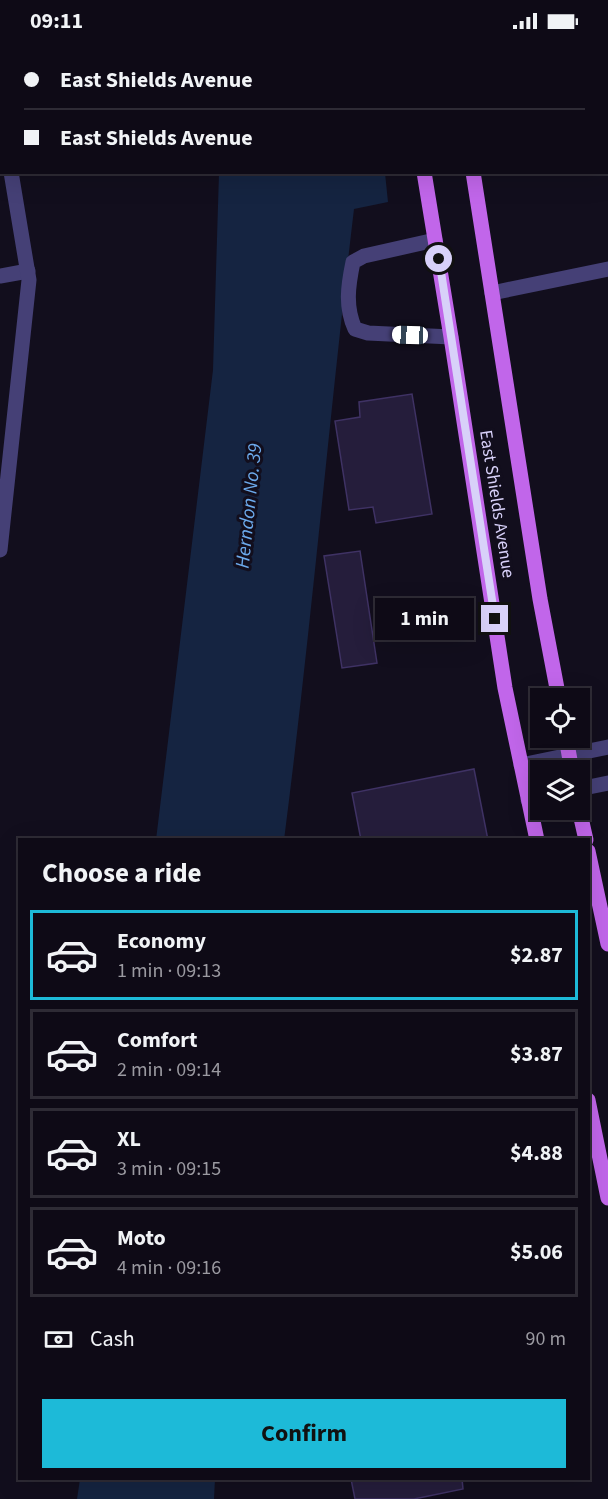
<!DOCTYPE html>
<html lang="en">
<head>
<meta charset="utf-8">
<style>
  :root { --surface:#0e0a16; --page:#1c1823; --text:#f1f3f6; --muted:#9b9aa1; --line:#2e2b35; --accent:#1dbad8 }
  body { margin:0; font-family:"Source Sans 3",sans-serif; background:var(--page); color:var(--text); height:100vh; display:flex; flex-direction:column; font-size:22px; white-space:nowrap }
  * { box-sizing:border-box; margin:0 }
  p { font-size:20px; color:var(--muted) }
  .icon { flex:none; width:33px; height:33px; fill:none; stroke:currentColor; stroke-width:2; stroke-linecap:round; stroke-linejoin:round }
  .map { position:relative; flex:1; overflow:hidden }
  .drawer { position:absolute; left:18px; top:796px; width:572px; height:642px; display:flex; flex-direction:column; background:var(--surface); border-radius:0px; box-shadow:0 6px 24px #0002,0 0 0 2px var(--line) }
  .drawer>* { flex:none }
  .top-card { position:absolute; left:0px; top:0px; width:609px; height:132px; box-shadow:0 6px 24px #0002,0 0 0 2px var(--line); display:grid; align-content:center; height:132px; padding:0 24px; background:var(--surface) }
  .buttons { position:absolute; left:530px; top:646px; display:grid; gap:12px }
  .buttons a { display:grid; place-items:center; width:60px; height:60px; border-radius:0px; background:var(--surface); box-shadow:0 6px 24px #0002,0 0 0 2px var(--line); font-size:30px }
  .end { position:absolute; width:27px; height:27px; margin:-14px; border:8px solid #d8d1f9; background:#111; box-shadow:0 0 0 3px #111 }
  .from { border-radius:50% }
  .bubble { position:absolute; height:42px; border-radius:0px; background:var(--surface); box-shadow:0 6px 24px #0002,0 0 0 2px var(--line); font-size:20px; font-weight:700; line-height:42px; text-align:center }
  .car { position:absolute; width:18px; height:36px; margin:-18px -9px; border-radius:8px; box-shadow:0 0 4px 2px #0007; background:linear-gradient(#fff 24%,#345 0 40%,#fff 0 76%,#345 0 86%,#fff 0) }
  .top-card b { display:flex; align-items:center; gap:21px; height:57px; font-size:22px }
  .top-card b+b { border-top:2px solid var(--line) }
  .top-card i { width:15px; height:15px; background:var(--text) }
  ul { padding:0; list-style:none }
  li { display:flex; align-items:center; gap:18px; height:90px; margin:0 12px 9px; padding:0 12px; border:3px solid var(--line); border-radius:0px }
  li div { flex:1 }
  li b { display:block; font-size:22px }
  li em { font-style:normal; font-weight:700 }
  li.active { border-color:var(--accent) }
  li>.icon { width:54px; height:54px; stroke-width:1.5 }
  h2 { padding:0 24px; font-size:27px; line-height:72px }
  .pay { display:flex; align-items:center; gap:15px; height:66px; padding:0 24px; font-size:22px }
  .pay p { margin-inline-start:auto }
  .cta { display:flex; gap:12px; margin-top:auto; padding:12px 24px }
  .cta a { flex:1; height:69px; border-radius:0px; background:var(--accent); color:#111; font-size:24px; font-weight:700; line-height:69px; text-align:center }
  .status { display:flex; justify-content:space-between; align-items:center; height:42px; padding:0 30px; background:var(--surface); direction:ltr }
  .status svg { height:16px; fill:currentColor }
  .map>svg:first-child { display:block }
  .water { fill:#152441 }
  .building { fill:#251d3b; stroke:#3f3264; stroke-width:1.5 }
  .lines { fill:none; stroke-linecap:round; stroke-linejoin:round }
  .minor { stroke:#454076; stroke-width:15 }
  .major { stroke:#c166ea; stroke-width:15 }
  .route { stroke:#d8d1f9; stroke-width:8 }
  .labels { text-anchor:middle; dominant-baseline:central; stroke-width:6; stroke-linejoin:round; paint-order:stroke }
  .street-label { font-size:18px; fill:#d8d1f9; stroke:#120e1d }
  .water-label { font-size:20px; font-style:italic; fill:#6ca9eb; stroke:#120e1d }
</style>
</head>
<body>
<div class="status"><b>09:11</b><svg viewBox="0 0 49 12"><path d="M0 12V9h3v3zM5 12V6h3v6zM10 12V3h3v9zM15 12V0h3v12zM26 1h20v11H26zM47 4h2v5h-2z"/></svg></div>
<div class="map">
<svg width="608" height="1457" viewBox="0 0 608 1457">
  <rect width="100%" height="100%" fill="#120e1d"/>
  <g class="water">
    <path d="M219,131H385L388,160L354,167C329,377 311,588 284,798H156L213,328Z"/>
    <polygon points="80,1437 215,1437 214,1457 77,1457"/>
  </g>
  <g class="building">
    <polygon points="412,352 432,472 376,481 373,465 349,468 335,379 360,375 359,360"/>
    <polygon points="360,509 377,621 342,626 324,514"/>
    <polygon points="474,727 488,798 361,798 352,751"/>
    <polygon points="351,1437 462,1437 463,1447 414,1457 355,1457"/>
  </g>
  <g class="lines">
    <g class="minor">
      <polyline points="545,0 546,2"/>
      <polyline points="608,41 608,40"/>
      <polyline points="0,65 2,74"/>
      <path d="M435,198L364,214L353,220C348,244 345,265 355,287L368,291L451,295"/>
      <polyline points="0,234 28,229"/>
      <polyline points="492,251 608,227"/>
      <polyline points="0,508 29,238 11,130"/>
      <polyline points="521,723 608,705"/>
      <polyline points="579,747 608,741"/>
      <polyline points="528,758 540,755"/>
    </g>
    <g class="major">
      <polyline points="401,0 401,2"/>
      <polyline points="451,0 451,2"/>
      <polyline points="96,2 103,0"/>
      <polyline points="0,21 2,21"/>
      <polyline points="424,130 451,295 505,646 537,798"/>
      <polyline points="473,130 540,557 559,657"/>
      <polyline points="566,696 572,729"/>
      <polyline points="579,767 586,798"/>
      <polyline points="588,809 608,902"/>
      <polyline points="588,1058 608,1156"/>
    </g>
  </g>
  <g class="lines">
    <polyline class="route" points="439,217 495,577"/>
  </g>
  <g class="labels">
    <g class="street-label">
      <text transform="translate(497 462) rotate(81)">East Shields Avenue</text>
    </g>
    <g class="water-label">
      <text transform="translate(249 464) rotate(-84)">Herndon No. 39</text>
    </g>
  </g>
</svg>
<div class="buttons">
<a><svg class="icon" aria-label="locate" viewBox="0 0 24 24"><circle cx="12" cy="12" r="6"/><path d="M12 2v4M12 18v4M2 12h4M18 12h4"/></svg></a>
<a><svg class="icon" aria-label="layers" viewBox="0 0 24 24"><path d="M12 4l9 5-9 5-9-5zM3 14l9 5 9-5"/></svg></a>
</div>
<i class="end from" style="left:439px;top:217px"></i>
<i class="end" style="left:495px;top:577px"></i>
<div class="bubble" style="left:375px;top:556px;width:99px">1 min</div>
<i class="car" style="left:410px;top:293px;rotate:272deg"></i>
<div class="top-card">
<b><i class="from"></i>East Shields Avenue</b>
<b><i></i>East Shields Avenue</b>
</div>
<section class="drawer">
<h2>Choose a ride</h2>
<ul>
<li class="active"><svg class="icon" aria-label="car" viewBox="0 0 24 24"><path d="M5 17H2v-5l4-1 3-4h7l3 4 3 1v5h-3M9 17h6M6 11h13"/><circle cx="7" cy="17" r="2"/><circle cx="17" cy="17" r="2"/></svg><div><b>Economy</b><p>1 min · 09:13</p></div><em>$2.87</em></li>
<li><svg class="icon" aria-label="car" viewBox="0 0 24 24"><path d="M5 17H2v-5l4-1 3-4h7l3 4 3 1v5h-3M9 17h6M6 11h13"/><circle cx="7" cy="17" r="2"/><circle cx="17" cy="17" r="2"/></svg><div><b>Comfort</b><p>2 min · 09:14</p></div><em>$3.87</em></li>
<li><svg class="icon" aria-label="car" viewBox="0 0 24 24"><path d="M5 17H2v-5l4-1 3-4h7l3 4 3 1v5h-3M9 17h6M6 11h13"/><circle cx="7" cy="17" r="2"/><circle cx="17" cy="17" r="2"/></svg><div><b>XL</b><p>3 min · 09:15</p></div><em>$4.88</em></li>
<li><svg class="icon" aria-label="car" viewBox="0 0 24 24"><path d="M5 17H2v-5l4-1 3-4h7l3 4 3 1v5h-3M9 17h6M6 11h13"/><circle cx="7" cy="17" r="2"/><circle cx="17" cy="17" r="2"/></svg><div><b>Moto</b><p>4 min · 09:16</p></div><em>$5.06</em></li>
</ul>
<div class="pay"><svg class="icon" aria-label="cash" viewBox="0 0 24 24"><path d="M3 7h18v10H3z"/><circle cx="12" cy="12" r="2"/></svg>Cash<p>90 m</p></div>
<div class="cta"><a>Confirm</a></div>
</section>
</div>
</body>
</html>
